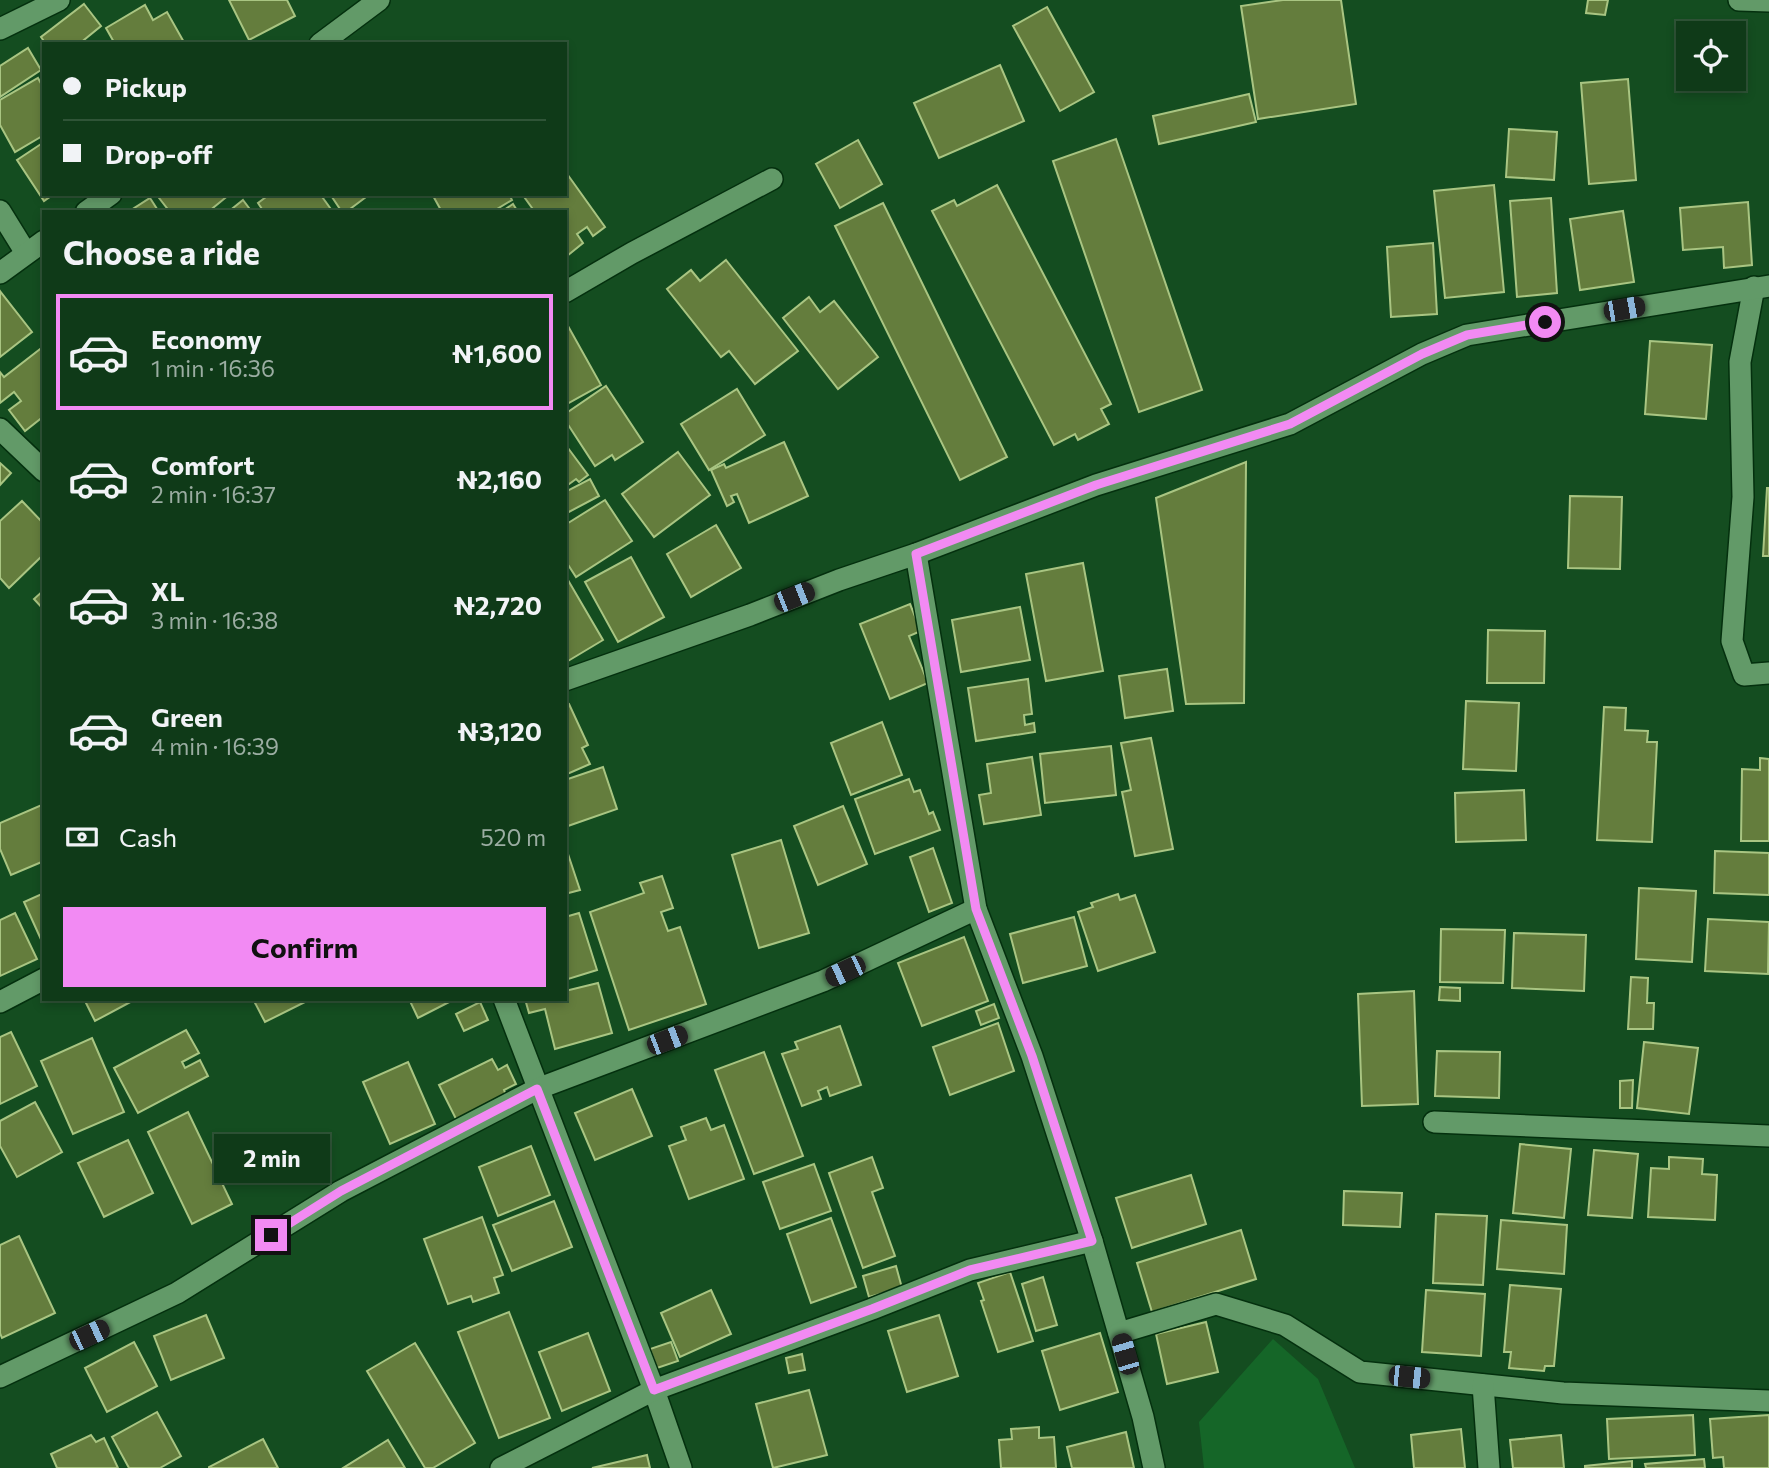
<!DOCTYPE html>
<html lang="en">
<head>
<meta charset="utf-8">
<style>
  :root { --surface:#0f3a18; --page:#184121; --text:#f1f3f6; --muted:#9bada2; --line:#2f5437; --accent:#f28af3 }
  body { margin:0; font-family:Commissioner,sans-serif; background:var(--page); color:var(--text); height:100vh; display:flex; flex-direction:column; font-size:26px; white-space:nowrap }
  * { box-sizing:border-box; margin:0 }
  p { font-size:23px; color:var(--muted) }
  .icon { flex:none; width:38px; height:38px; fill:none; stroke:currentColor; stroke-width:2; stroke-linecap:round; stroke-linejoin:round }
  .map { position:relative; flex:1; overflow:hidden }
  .side { position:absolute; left:42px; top:210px; width:525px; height:791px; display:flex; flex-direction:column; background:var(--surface); border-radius:0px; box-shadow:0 4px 10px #0003,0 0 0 2px var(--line) }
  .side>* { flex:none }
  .banner { position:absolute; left:42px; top:42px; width:525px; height:154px; border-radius:0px; box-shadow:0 4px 10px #0003,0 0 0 2px var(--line); display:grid; align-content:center; height:154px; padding:0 21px; background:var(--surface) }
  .tools { position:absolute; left:1676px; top:21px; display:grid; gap:14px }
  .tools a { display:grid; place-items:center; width:70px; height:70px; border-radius:0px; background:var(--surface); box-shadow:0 4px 10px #0003,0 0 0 2px var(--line); font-size:35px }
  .end { position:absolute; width:32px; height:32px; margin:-16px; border:9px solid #f28af3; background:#111; box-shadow:0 0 0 4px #111 }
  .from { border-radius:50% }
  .bubble { position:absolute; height:49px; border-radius:0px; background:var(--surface); box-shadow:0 4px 10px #0003,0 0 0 2px var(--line); font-size:23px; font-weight:700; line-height:49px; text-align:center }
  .car { position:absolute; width:21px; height:42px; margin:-21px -10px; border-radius:9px; box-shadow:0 0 5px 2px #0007; background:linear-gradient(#222 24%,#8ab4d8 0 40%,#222 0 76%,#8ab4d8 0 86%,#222 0) }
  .banner b { display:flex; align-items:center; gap:24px; height:66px; font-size:26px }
  .banner b+b { border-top:2px solid var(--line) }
  .banner i { width:18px; height:18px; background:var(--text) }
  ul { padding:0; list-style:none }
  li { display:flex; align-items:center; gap:21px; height:116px; margin:0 14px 10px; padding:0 7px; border:4px solid transparent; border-radius:0px }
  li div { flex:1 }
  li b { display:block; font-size:26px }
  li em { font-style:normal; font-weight:700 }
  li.current { border-color:var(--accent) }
  li>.icon { width:63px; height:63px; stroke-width:1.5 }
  h2 { padding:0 21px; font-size:32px; line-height:84px }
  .pay { display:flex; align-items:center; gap:18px; height:77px; padding:0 21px; font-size:26px }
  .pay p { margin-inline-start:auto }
  .button { display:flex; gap:14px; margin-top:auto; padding:14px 21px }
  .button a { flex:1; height:80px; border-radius:0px; background:var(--accent); color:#111; font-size:28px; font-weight:700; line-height:80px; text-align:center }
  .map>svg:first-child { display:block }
  .green { fill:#156628 }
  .building { fill:#647d3d; stroke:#a9c582; stroke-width:2 }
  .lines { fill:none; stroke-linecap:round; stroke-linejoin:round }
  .minor-casing { stroke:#04300e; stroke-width:24 }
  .minor { stroke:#629a68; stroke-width:21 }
  .route { stroke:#f28af3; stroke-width:9 }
</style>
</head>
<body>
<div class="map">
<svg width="1769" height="1468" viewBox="0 0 1769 1468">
  <rect width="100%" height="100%" fill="#144d20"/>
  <polygon class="green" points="1273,1339 1318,1379 1355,1468 1204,1468 1199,1422"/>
  <g class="building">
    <polygon points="229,0 287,0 295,16 249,40"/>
    <polygon points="1283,0 1341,0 1356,104 1258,119 1241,6"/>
    <polygon points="1588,0 1608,0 1605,15 1586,13"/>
    <polygon points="84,4 101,26 79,44 46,44 41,37"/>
    <polygon points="145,5 153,20 167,12 185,44 115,44 106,28"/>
    <polygon points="1047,7 1094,92 1060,111 1013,26"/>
    <polygon points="28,48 41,70 0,97 0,66"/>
    <polygon points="1000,65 1024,121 939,158 914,103"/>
    <polygon points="38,78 44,89 44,135 15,152 0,125 0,100"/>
    <polygon points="1628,79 1636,180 1589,184 1581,83"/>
    <polygon points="1249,94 1256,122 1159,144 1153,116"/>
    <polygon points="1509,129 1557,132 1554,180 1506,177"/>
    <polygon points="1116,139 1202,390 1139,412 1053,161"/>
    <polygon points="858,140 882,184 840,208 816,164"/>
    <polygon points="44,142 44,194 54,194 44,201 17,160"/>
    <polygon points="565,171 605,227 593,236 587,227 577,234 583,243 567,256 565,212 535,212 522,194 565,194"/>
    <polygon points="997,185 1111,404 1101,409 1109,424 1078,440 1075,434 1054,445 932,211 954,200 957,206"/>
    <polygon points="1494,185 1504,292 1445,298 1434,191"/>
    <polygon points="156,194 230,194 208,212 170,212"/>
    <polygon points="270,194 320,194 333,212 264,212 258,203"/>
    <polygon points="330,194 370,194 346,212 342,212"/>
    <polygon points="432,194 509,194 512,200 492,212 442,212"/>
    <polygon points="150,198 159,212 128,212"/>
    <polygon points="1551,198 1557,293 1517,297 1510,201"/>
    <polygon points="243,200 252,212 228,212"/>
    <polygon points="1748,202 1752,265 1724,268 1723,247 1683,250 1680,208"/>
    <polygon points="883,203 1007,457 960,480 835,226"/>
    <polygon points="513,204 518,212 501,212"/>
    <polygon points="1623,211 1634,282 1580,290 1570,219"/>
    <polygon points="1433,243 1437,314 1391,317 1387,247"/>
    <polygon points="726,260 798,351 755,384 729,351 721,357 667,289 691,270 700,281"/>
    <polygon points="0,291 32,332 0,357"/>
    <polygon points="809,297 820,312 834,301 878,357 838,389 783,318"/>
    <polygon points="568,326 601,385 565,405 565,328"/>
    <polygon points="1650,341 1712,345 1706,419 1645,414"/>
    <polygon points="44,346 44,416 25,431 9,410 21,401 14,392 0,403 0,372 4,377"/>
    <polygon points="606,386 643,442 615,460 612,455 595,466 565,420 565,414"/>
    <polygon points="737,389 765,435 709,470 681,424"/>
    <polygon points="784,442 808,496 749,523 737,494 731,496 734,502 727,506 711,470 724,464 726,468"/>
    <polygon points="565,444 588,475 579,482 576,479 565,487"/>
    <polygon points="678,452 710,495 654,537 622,494"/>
    <polygon points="1246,462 1244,703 1186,704 1156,498"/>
    <polygon points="0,463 11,473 0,485"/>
    <polygon points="590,479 599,496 565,514 565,492"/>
    <polygon points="1767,488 1769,488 1769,556 1763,556"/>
    <polygon points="1570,496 1622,497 1620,569 1568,568"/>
    <polygon points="605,500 632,541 576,577 565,560 565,525"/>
    <polygon points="22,501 44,524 44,554 9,588 0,578 0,521"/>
    <polygon points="716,525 741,568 691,597 667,554"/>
    <polygon points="631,557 664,617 618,642 585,582"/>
    <polygon points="1083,563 1103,671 1046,681 1026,574"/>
    <polygon points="565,575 603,640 568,661 565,656"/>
    <polygon points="44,590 44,610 34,599"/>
    <polygon points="910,604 921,631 909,636 928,683 890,699 860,624"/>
    <polygon points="1020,607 1030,660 961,672 952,620"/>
    <polygon points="1488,630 1545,631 1544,683 1487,683"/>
    <polygon points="1167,669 1173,711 1125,718 1119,676"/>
    <polygon points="1028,679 1032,714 1024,715 1025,725 1034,723 1035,732 976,741 968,688"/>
    <polygon points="1466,701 1519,703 1516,771 1463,769"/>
    <polygon points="569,704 588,745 582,748 590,764 565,775 565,706"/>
    <polygon points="1604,707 1626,708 1625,730 1648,731 1647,742 1657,742 1652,842 1597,840"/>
    <polygon points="882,722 902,775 851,795 831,743"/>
    <polygon points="1151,738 1173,849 1135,856 1122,792 1131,790 1121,743"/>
    <polygon points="1111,746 1116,795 1045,803 1040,754"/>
    <polygon points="1032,757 1041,815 984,824 979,795 991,793 987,764"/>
    <polygon points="1760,758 1769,759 1769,841 1741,841 1742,769 1760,770"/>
    <polygon points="603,767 617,809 565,827 565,780"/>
    <polygon points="909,779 914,792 920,790 929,814 933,812 940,830 875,854 855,799"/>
    <polygon points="1524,790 1526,840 1456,842 1455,793"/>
    <polygon points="44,804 44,861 11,875 0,849 0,823"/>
    <polygon points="843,806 867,864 818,885 794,826"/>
    <polygon points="781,840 809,933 759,948 732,855"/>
    <polygon points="565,845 580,890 565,894"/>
    <polygon points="933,848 952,903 929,912 910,857"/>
    <polygon points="1715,851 1769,853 1769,895 1714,893"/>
    <polygon points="662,876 673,908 661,912 668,931 680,927 706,1004 629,1030 590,912 644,893 640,883"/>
    <polygon points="1639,888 1696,891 1692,962 1636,959"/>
    <polygon points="44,893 44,946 24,902"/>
    <polygon points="1118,894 1120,900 1135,895 1155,952 1098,971 1078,912 1093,907 1091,903"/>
    <polygon points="15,913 37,959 0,976 0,920"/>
    <polygon points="579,913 597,970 565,980 565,917"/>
    <polygon points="1074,917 1087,966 1023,983 1010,934"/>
    <polygon points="1708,919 1769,922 1768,974 1705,971"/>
    <polygon points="1441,929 1505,930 1503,983 1440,982"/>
    <polygon points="1514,933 1586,935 1584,991 1512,988"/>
    <polygon points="964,937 988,1001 922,1026 898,963"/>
    <polygon points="1631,977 1648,978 1647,1003 1654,1003 1653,1029 1628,1029"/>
    <polygon points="598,983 612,1033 555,1049 545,1009 529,1013 525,999 565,999 565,991"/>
    <polygon points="1440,987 1460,988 1460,1001 1439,1000"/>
    <polygon points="1414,991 1418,1104 1362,1106 1358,994"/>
    <polygon points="84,999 136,999 95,1021"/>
    <polygon points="253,999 306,999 307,1001 265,1022"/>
    <polygon points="409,999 455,999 418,1018"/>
    <polygon points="480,1002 488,1020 464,1031 456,1014"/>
    <polygon points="994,1004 999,1018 981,1025 976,1011"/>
    <polygon points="998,1023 1014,1071 950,1095 933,1047"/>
    <polygon points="840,1026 861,1085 830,1096 827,1087 818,1091 821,1099 802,1106 782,1054 798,1049 795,1042"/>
    <polygon points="186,1030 199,1053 182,1062 185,1068 200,1060 208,1076 138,1113 114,1068"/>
    <polygon points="11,1032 37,1086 0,1104 0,1037"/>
    <polygon points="92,1038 124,1112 73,1134 41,1061"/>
    <polygon points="1644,1042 1698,1048 1689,1114 1637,1108"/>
    <polygon points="1437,1051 1500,1052 1499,1098 1435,1096"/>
    <polygon points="764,1052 803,1156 754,1174 715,1070"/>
    <polygon points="492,1059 498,1070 507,1065 516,1084 504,1090 507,1098 458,1123 439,1085"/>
    <polygon points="408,1062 435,1124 390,1144 363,1082"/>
    <polygon points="1633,1080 1632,1108 1620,1108 1620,1081"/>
    <polygon points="632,1089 652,1136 595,1160 575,1113"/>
    <polygon points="35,1102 62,1152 17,1177 0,1146 0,1121"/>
    <polygon points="188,1112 232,1204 192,1224 148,1132"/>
    <polygon points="706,1118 711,1130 724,1125 744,1179 689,1199 669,1146 686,1140 681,1127"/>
    <polygon points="128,1140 153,1193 104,1217 78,1163"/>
    <polygon points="1520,1144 1571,1149 1564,1218 1513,1213"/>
    <polygon points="531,1146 550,1195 498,1216 479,1167"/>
    <polygon points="1594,1150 1638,1154 1632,1218 1588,1215"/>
    <polygon points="872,1157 883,1188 872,1192 895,1256 863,1268 829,1173"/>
    <polygon points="1669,1157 1703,1159 1702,1174 1717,1175 1715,1220 1648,1217 1651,1168 1669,1169"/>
    <polygon points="814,1164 831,1211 780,1229 763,1182"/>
    <polygon points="1191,1175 1206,1224 1132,1248 1116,1198"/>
    <polygon points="1344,1191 1402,1193 1400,1227 1343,1225"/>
    <polygon points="554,1201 572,1247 512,1271 493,1225"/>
    <polygon points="1436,1214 1487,1216 1483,1285 1433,1283"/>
    <polygon points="482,1217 503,1275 494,1278 499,1293 473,1302 471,1296 448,1304 424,1239"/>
    <polygon points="831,1218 856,1287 811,1303 787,1234"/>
    <polygon points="1501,1220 1567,1225 1564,1274 1497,1269"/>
    <polygon points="1241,1230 1256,1279 1152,1312 1137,1263"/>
    <polygon points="19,1236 55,1313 2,1338 0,1333 0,1245"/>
    <polygon points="896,1266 902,1288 869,1297 863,1276"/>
    <polygon points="1010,1272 1033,1341 998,1352 981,1301 984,1300 978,1283"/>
    <polygon points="1043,1277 1057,1325 1036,1331 1022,1284"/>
    <polygon points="1510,1285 1561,1289 1554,1366 1545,1366 1544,1371 1509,1368 1511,1352 1504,1352"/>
    <polygon points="711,1290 731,1334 680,1357 661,1313"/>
    <polygon points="1426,1290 1485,1294 1481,1356 1422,1352"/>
    <polygon points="509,1312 550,1418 499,1438 458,1332"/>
    <polygon points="206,1315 224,1358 171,1380 154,1336"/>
    <polygon points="939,1315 958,1376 907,1392 888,1331"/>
    <polygon points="1206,1322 1218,1372 1167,1384 1156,1334"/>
    <polygon points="588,1333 610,1391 562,1411 539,1352"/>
    <polygon points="1100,1333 1118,1392 1060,1410 1042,1351"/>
    <polygon points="134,1342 157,1386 107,1412 85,1368"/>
    <polygon points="671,1342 678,1361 657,1368 650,1349"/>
    <polygon points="415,1343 475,1443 433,1468 425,1468 367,1371"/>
    <polygon points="802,1354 805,1370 789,1373 786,1358"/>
    <polygon points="809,1390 827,1455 773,1468 756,1404"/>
    <polygon points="157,1412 181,1456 160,1468 129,1468 112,1437"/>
    <polygon points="1693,1415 1695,1455 1609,1459 1607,1419"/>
    <polygon points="1769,1415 1769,1468 1724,1468 1723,1457 1713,1458 1710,1419"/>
    <polygon points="1039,1427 1039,1438 1054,1437 1056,1468 1001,1468 999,1440 1012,1439 1011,1429"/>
    <polygon points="1461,1429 1465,1468 1414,1468 1411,1435"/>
    <polygon points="1126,1432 1134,1468 1072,1468 1067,1447"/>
    <polygon points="91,1435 96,1442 104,1438 118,1468 57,1468 51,1454"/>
    <polygon points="1561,1435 1564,1468 1513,1468 1510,1440"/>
    <polygon points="263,1439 278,1468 209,1468 209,1467"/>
    <polygon points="388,1440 405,1468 343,1468"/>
    <polygon points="647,1455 650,1468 592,1468"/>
    <polygon points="1704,1459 1705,1468 1646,1468 1645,1464"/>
    <polygon points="1632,1461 1632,1468 1585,1468 1585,1466"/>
  </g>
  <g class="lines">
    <g class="minor-casing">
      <g id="minor">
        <polyline points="1739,0 1769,1"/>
        <polyline points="0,29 59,0"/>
        <polyline points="320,44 379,0"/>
        <polyline points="0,211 26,253"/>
        <polyline points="86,212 111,194"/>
        <polyline points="0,273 44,241"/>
        <polyline points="1754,287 1740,362 1743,497 1732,641 1744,675 1769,673"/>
        <polyline points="565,292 632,253 772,179"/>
        <polyline points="0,429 44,471"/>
        <polyline points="916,554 976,909 1032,1056 1092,1241 1143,1417 1154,1468"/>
        <polyline points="565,680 750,615 839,580 916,554 1096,485 1290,424 1422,354 1467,335 1769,286"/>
        <polyline points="504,999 654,1390 681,1468"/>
        <polyline points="0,1002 44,979"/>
        <polyline points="1434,1122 1769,1136"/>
        <polyline points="1119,1333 1216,1304 1285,1325 1360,1372 1563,1393 1769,1401"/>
        <polyline points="0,1377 177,1293 341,1191 537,1089 823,981 976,909"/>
        <polyline points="1483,1385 1489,1468"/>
        <polyline points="501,1468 654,1390 872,1309 970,1270 1092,1241"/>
      </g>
    </g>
    <use href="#minor" class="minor"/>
  </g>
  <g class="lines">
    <polyline class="route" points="271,1235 341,1191 537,1089 654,1390 872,1309 970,1270 1092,1241 1032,1056 976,909 916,554 1096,485 1290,424 1422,354 1467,335 1545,322"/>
  </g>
</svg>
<div class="tools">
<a><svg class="icon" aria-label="locate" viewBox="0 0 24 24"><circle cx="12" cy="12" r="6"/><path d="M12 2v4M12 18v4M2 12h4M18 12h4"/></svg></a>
</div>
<i class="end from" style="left:1545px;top:322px"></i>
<i class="end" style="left:271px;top:1235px"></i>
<div class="bubble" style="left:214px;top:1134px;width:116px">2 min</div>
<i class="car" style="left:1624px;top:309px;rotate:80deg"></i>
<i class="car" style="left:794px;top:597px;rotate:68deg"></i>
<i class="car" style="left:845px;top:971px;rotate:245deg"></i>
<i class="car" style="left:667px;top:1040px;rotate:69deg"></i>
<i class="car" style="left:89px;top:1335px;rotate:65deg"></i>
<i class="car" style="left:1125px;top:1354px;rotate:344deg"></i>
<i class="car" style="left:1409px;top:1377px;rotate:96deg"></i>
<div class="banner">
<b><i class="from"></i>Pickup</b>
<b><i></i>Drop-off</b>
</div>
<section class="side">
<h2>Choose a ride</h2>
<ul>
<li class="current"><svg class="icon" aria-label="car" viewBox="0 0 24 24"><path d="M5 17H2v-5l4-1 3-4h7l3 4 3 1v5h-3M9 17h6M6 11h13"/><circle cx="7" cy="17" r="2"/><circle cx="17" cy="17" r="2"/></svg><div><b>Economy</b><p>1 min · 16:36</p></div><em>₦1,600</em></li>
<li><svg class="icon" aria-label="car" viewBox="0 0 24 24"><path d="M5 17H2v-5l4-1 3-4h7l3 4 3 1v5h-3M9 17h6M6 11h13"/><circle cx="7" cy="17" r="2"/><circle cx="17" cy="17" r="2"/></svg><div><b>Comfort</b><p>2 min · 16:37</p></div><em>₦2,160</em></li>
<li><svg class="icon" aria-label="car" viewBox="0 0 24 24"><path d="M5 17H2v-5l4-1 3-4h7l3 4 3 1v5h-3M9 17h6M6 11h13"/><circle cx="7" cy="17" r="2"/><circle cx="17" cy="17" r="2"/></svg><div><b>XL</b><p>3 min · 16:38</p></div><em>₦2,720</em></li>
<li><svg class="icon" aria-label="car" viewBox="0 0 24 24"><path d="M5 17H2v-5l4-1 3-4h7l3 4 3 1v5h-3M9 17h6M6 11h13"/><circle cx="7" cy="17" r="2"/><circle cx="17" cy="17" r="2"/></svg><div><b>Green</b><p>4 min · 16:39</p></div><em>₦3,120</em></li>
</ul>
<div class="pay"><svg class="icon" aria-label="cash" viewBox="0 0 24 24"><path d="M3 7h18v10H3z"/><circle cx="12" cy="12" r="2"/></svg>Cash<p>520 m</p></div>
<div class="button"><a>Confirm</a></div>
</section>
</div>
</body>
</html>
